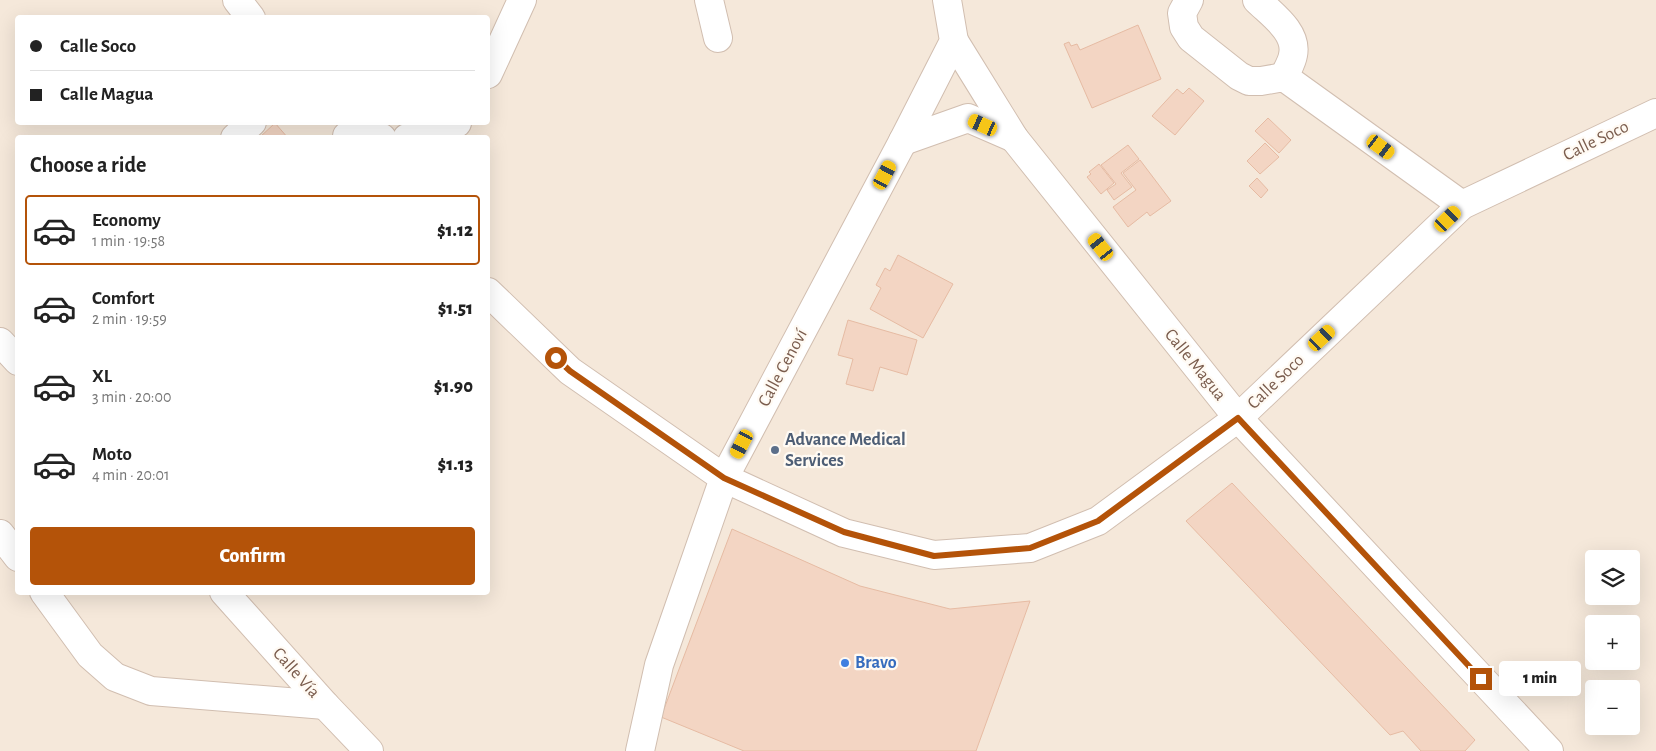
<!DOCTYPE html>
<html lang="en">
<head>
<meta charset="utf-8">
<style>
  :root { --surface:#fff; --page:#f6f6f6; --text:#222; --muted:#767676; --line:#e0e0e0; --accent:#b45309 }
  body { margin:0; font-family:"Alegreya Sans",sans-serif; background:var(--page); color:var(--text); height:100vh; display:flex; flex-direction:column; font-size:19px; white-space:nowrap }
  * { box-sizing:border-box; margin:0 }
  p { font-size:16px; color:var(--muted) }
  .icon { flex:none; width:28px; height:28px; fill:none; stroke:currentColor; stroke-width:2; stroke-linecap:round; stroke-linejoin:round }
  .map { position:relative; flex:1; overflow:hidden }
  .drawer { position:absolute; left:15px; top:135px; width:475px; height:460px; display:flex; flex-direction:column; background:var(--surface); border-radius:5px; box-shadow:0 5px 20px #0002 }
  .drawer>* { flex:none }
  .banner { position:absolute; left:15px; top:15px; width:475px; height:110px; border-radius:5px; box-shadow:0 5px 20px #0002; display:grid; align-content:center; height:110px; padding:0 15px; background:var(--surface) }
  .fabs { position:absolute; left:1585px; top:550px; display:grid; gap:10px }
  .fabs a { display:grid; place-items:center; width:55px; height:55px; border-radius:5px; background:var(--surface); box-shadow:0 5px 20px #0002; font-size:25px }
  .end { position:absolute; width:22px; height:22px; margin:-11px; border:6px solid #b45309; background:#fff; box-shadow:0 0 0 2px #fff }
  .from { border-radius:50% }
  .bubble { position:absolute; height:35px; border-radius:5px; background:var(--surface); box-shadow:0 5px 20px #0002; font-size:16px; font-weight:800; line-height:35px; text-align:center }
  .car { position:absolute; width:15px; height:30px; margin:-15px -8px; border-radius:6px; box-shadow:0 0 4px 1px #0007; background:linear-gradient(#f5c518 24%,#345 0 40%,#f5c518 0 76%,#345 0 86%,#f5c518 0) }
  .banner b { display:flex; align-items:center; gap:18px; height:48px; font-size:19px }
  .banner b+b { border-top:1px solid var(--line) }
  .banner i { width:12px; height:12px; background:var(--text) }
  ul { padding:0; list-style:none }
  li { display:flex; align-items:center; gap:15px; height:70px; margin:0 10px 8px; padding:0 5px; border:2px solid transparent; border-radius:5px }
  li div { flex:1 }
  li b { display:block; font-size:19px }
  li em { font-style:normal; font-weight:800 }
  li.selected { border-color:var(--accent) }
  li>.icon { width:45px; height:45px; stroke-width:1.5 }
  h2 { padding:0 15px; font-size:22px; line-height:60px }
  .button { display:flex; gap:10px; margin-top:auto; padding:10px 15px }
  .button a { flex:1; height:58px; border-radius:5px; background:var(--accent); color:#fff; font-size:20px; font-weight:800; line-height:58px; text-align:center }
  .map>svg:first-child { display:block }
  .residential { fill:#f5e8da; fill-rule:evenodd }
  .building { fill:#f3d5c3; stroke:#e6bba3 }
  .lines { fill:none; stroke-linecap:round; stroke-linejoin:round }
  .minor-casing { stroke:#d1beb0; stroke-width:30 }
  .minor { stroke:#fff; stroke-width:28 }
  .route { stroke:#b45309; stroke-width:6 }
  .service-dot { fill:#5c6f8a; stroke:#fffaf3; stroke-width:2 }
  .shop-dot { fill:#3f7fe0; stroke:#fffaf3; stroke-width:2 }
  .labels { text-anchor:middle; dominant-baseline:central; stroke-width:4.5; stroke-linejoin:round; paint-order:stroke }
  .street-label { font-size:18px; fill:#7a5c4d; stroke:#fffaf3 }
  .service-label { font-size:18px; font-weight:bold; fill:#4e5e75; stroke:#fffaf3; text-anchor:start }
  .shop-label { font-size:18px; font-weight:bold; fill:#366cbe; stroke:#fffaf3; text-anchor:start }
</style>
</head>
<body>
<div class="map">
<svg width="1656" height="751" viewBox="0 0 1656 751">
  <rect width="100%" height="100%" fill="#fdf6ec"/>
  <path class="residential" d="M0,0H1656V751H0ZM18,18H488V122H18ZM18,138H488V592H18ZM1594,559H1631V596H1594ZM1594,624H1631V661H1594ZM1594,689H1631V726H1594Z"/>
  <g class="building">
    <polygon points="1138,25 1161,79 1092,108 1064,44 1069,42 1071,46 1077,44 1080,50"/>
    <polygon points="1189,88 1204,101 1175,135 1152,116 1177,89 1183,94"/>
    <polygon points="1268,118 1291,140 1279,153 1255,131"/>
    <polygon points="275,123 288,138 259,138"/>
    <polygon points="1265,143 1279,157 1260,174 1247,161"/>
    <polygon points="1128,145 1139,159 1121,173 1132,187 1114,200 1107,190 1116,184 1101,165"/>
    <polygon points="1140,160 1171,201 1150,216 1147,212 1128,227 1113,207 1136,190 1123,173"/>
    <polygon points="1099,164 1114,183 1101,194 1087,177 1091,174 1089,172"/>
    <polygon points="1257,178 1268,190 1261,198 1249,186"/>
    <polygon points="898,255 953,284 923,338 870,309 881,288 876,285 885,268 890,271"/>
    <polygon points="848,320 917,340 907,375 880,367 873,391 846,384 853,359 838,355"/>
    <polygon points="1232,483 1475,740 1465,751 1421,751 1403,731 1390,735 1186,521"/>
    <polygon points="732,529 860,586 950,609 1030,601 976,751 744,751 661,717"/>
  </g>
  <g class="lines">
    <g class="minor-casing">
      <g id="minor">
        <polyline points="237,0 251,18"/>
        <polyline points="709,0 718,38"/>
        <polyline points="1189,0 1182,13 1184,27 1191,38 1239,76 1249,81 1261,81 1284,77 1462,205"/>
        <path d="M1257,0C1271,14 1298,32 1293,55C1292,62 1287,70 1284,77"/>
        <polyline points="954,41 1014,138 1238,418 1549,751"/>
        <polyline points="488,74 522,0"/>
        <polyline points="347,136 382,138"/>
        <polyline points="235,138 252,122"/>
        <polyline points="407,138 440,129 457,123"/>
        <polyline points="903,141 968,118 1014,138"/>
        <polyline points="488,292 570,371 724,478 844,533 934,555 1030,548 1098,521 1238,418 1462,205 1656,113"/>
        <polyline points="0,342 18,361"/>
        <polyline points="0,534 18,557"/>
        <polyline points="44,592 90,655 115,677 151,691 325,705"/>
        <polyline points="224,592 325,705 369,751"/>
        <polyline points="640,751 659,665 724,478 903,141 954,41 947,0"/>
      </g>
    </g>
    <use href="#minor" class="minor"/>
  </g>
  <g class="lines">
    <polyline class="route" points="556,358 570,371 724,478 844,532 934,556 1030,548 1098,521 1238,418 1481,679"/>
  </g>
  <circle class="service-dot" cx="775" cy="450" r="5"/>
  <circle class="shop-dot" cx="845" cy="663" r="5"/>
  <g class="labels">
    <g class="street-label">
      <text transform="translate(1596 141) rotate(-26)">Calle Soco</text>
      <text transform="translate(1195 365) rotate(51)">Calle Magua</text>
      <text transform="translate(783 368) rotate(-62)">Calle Cenoví</text>
      <text transform="translate(1276 382) rotate(-44)">Calle Soco</text>
      <text transform="translate(296 673) rotate(48)">Calle Vía</text>
    </g>
    <g class="service-label">
      <text x="785" y="440">Advance Medical<tspan x="785" dy="21">Services</tspan></text>
    </g>
    <g class="shop-label">
      <text x="855" y="663">Bravo</text>
    </g>
  </g>
</svg>
<div class="fabs">
<a><svg class="icon" aria-label="layers" viewBox="0 0 24 24"><path d="M12 4l9 5-9 5-9-5zM3 14l9 5 9-5"/></svg></a>
<a>+</a>
<a>−</a>
</div>
<i class="end from" style="left:556px;top:358px"></i>
<i class="end" style="left:1481px;top:679px"></i>
<div class="bubble" style="left:1499px;top:661px;width:82px">1 min</div>
<i class="car" style="left:983px;top:125px;rotate:294deg"></i>
<i class="car" style="left:1381px;top:147px;rotate:126deg"></i>
<i class="car" style="left:885px;top:175px;rotate:28deg"></i>
<i class="car" style="left:1448px;top:219px;rotate:46deg"></i>
<i class="car" style="left:1101px;top:247px;rotate:321deg"></i>
<i class="car" style="left:1322px;top:338px;rotate:47deg"></i>
<i class="car" style="left:742px;top:444px;rotate:208deg"></i>
<div class="banner">
<b><i class="from"></i>Calle Soco</b>
<b><i></i>Calle Magua</b>
</div>
<section class="drawer">
<h2>Choose a ride</h2>
<ul>
<li class="selected"><svg class="icon" aria-label="car" viewBox="0 0 24 24"><path d="M5 17H2v-5l4-1 3-4h7l3 4 3 1v5h-3M9 17h6M6 11h13"/><circle cx="7" cy="17" r="2"/><circle cx="17" cy="17" r="2"/></svg><div><b>Economy</b><p>1 min · 19:58</p></div><em>$1.12</em></li>
<li><svg class="icon" aria-label="car" viewBox="0 0 24 24"><path d="M5 17H2v-5l4-1 3-4h7l3 4 3 1v5h-3M9 17h6M6 11h13"/><circle cx="7" cy="17" r="2"/><circle cx="17" cy="17" r="2"/></svg><div><b>Comfort</b><p>2 min · 19:59</p></div><em>$1.51</em></li>
<li><svg class="icon" aria-label="car" viewBox="0 0 24 24"><path d="M5 17H2v-5l4-1 3-4h7l3 4 3 1v5h-3M9 17h6M6 11h13"/><circle cx="7" cy="17" r="2"/><circle cx="17" cy="17" r="2"/></svg><div><b>XL</b><p>3 min · 20:00</p></div><em>$1.90</em></li>
<li><svg class="icon" aria-label="car" viewBox="0 0 24 24"><path d="M5 17H2v-5l4-1 3-4h7l3 4 3 1v5h-3M9 17h6M6 11h13"/><circle cx="7" cy="17" r="2"/><circle cx="17" cy="17" r="2"/></svg><div><b>Moto</b><p>4 min · 20:01</p></div><em>$1.13</em></li>
</ul>
<div class="button"><a>Confirm</a></div>
</section>
</div>
</body>
</html>
